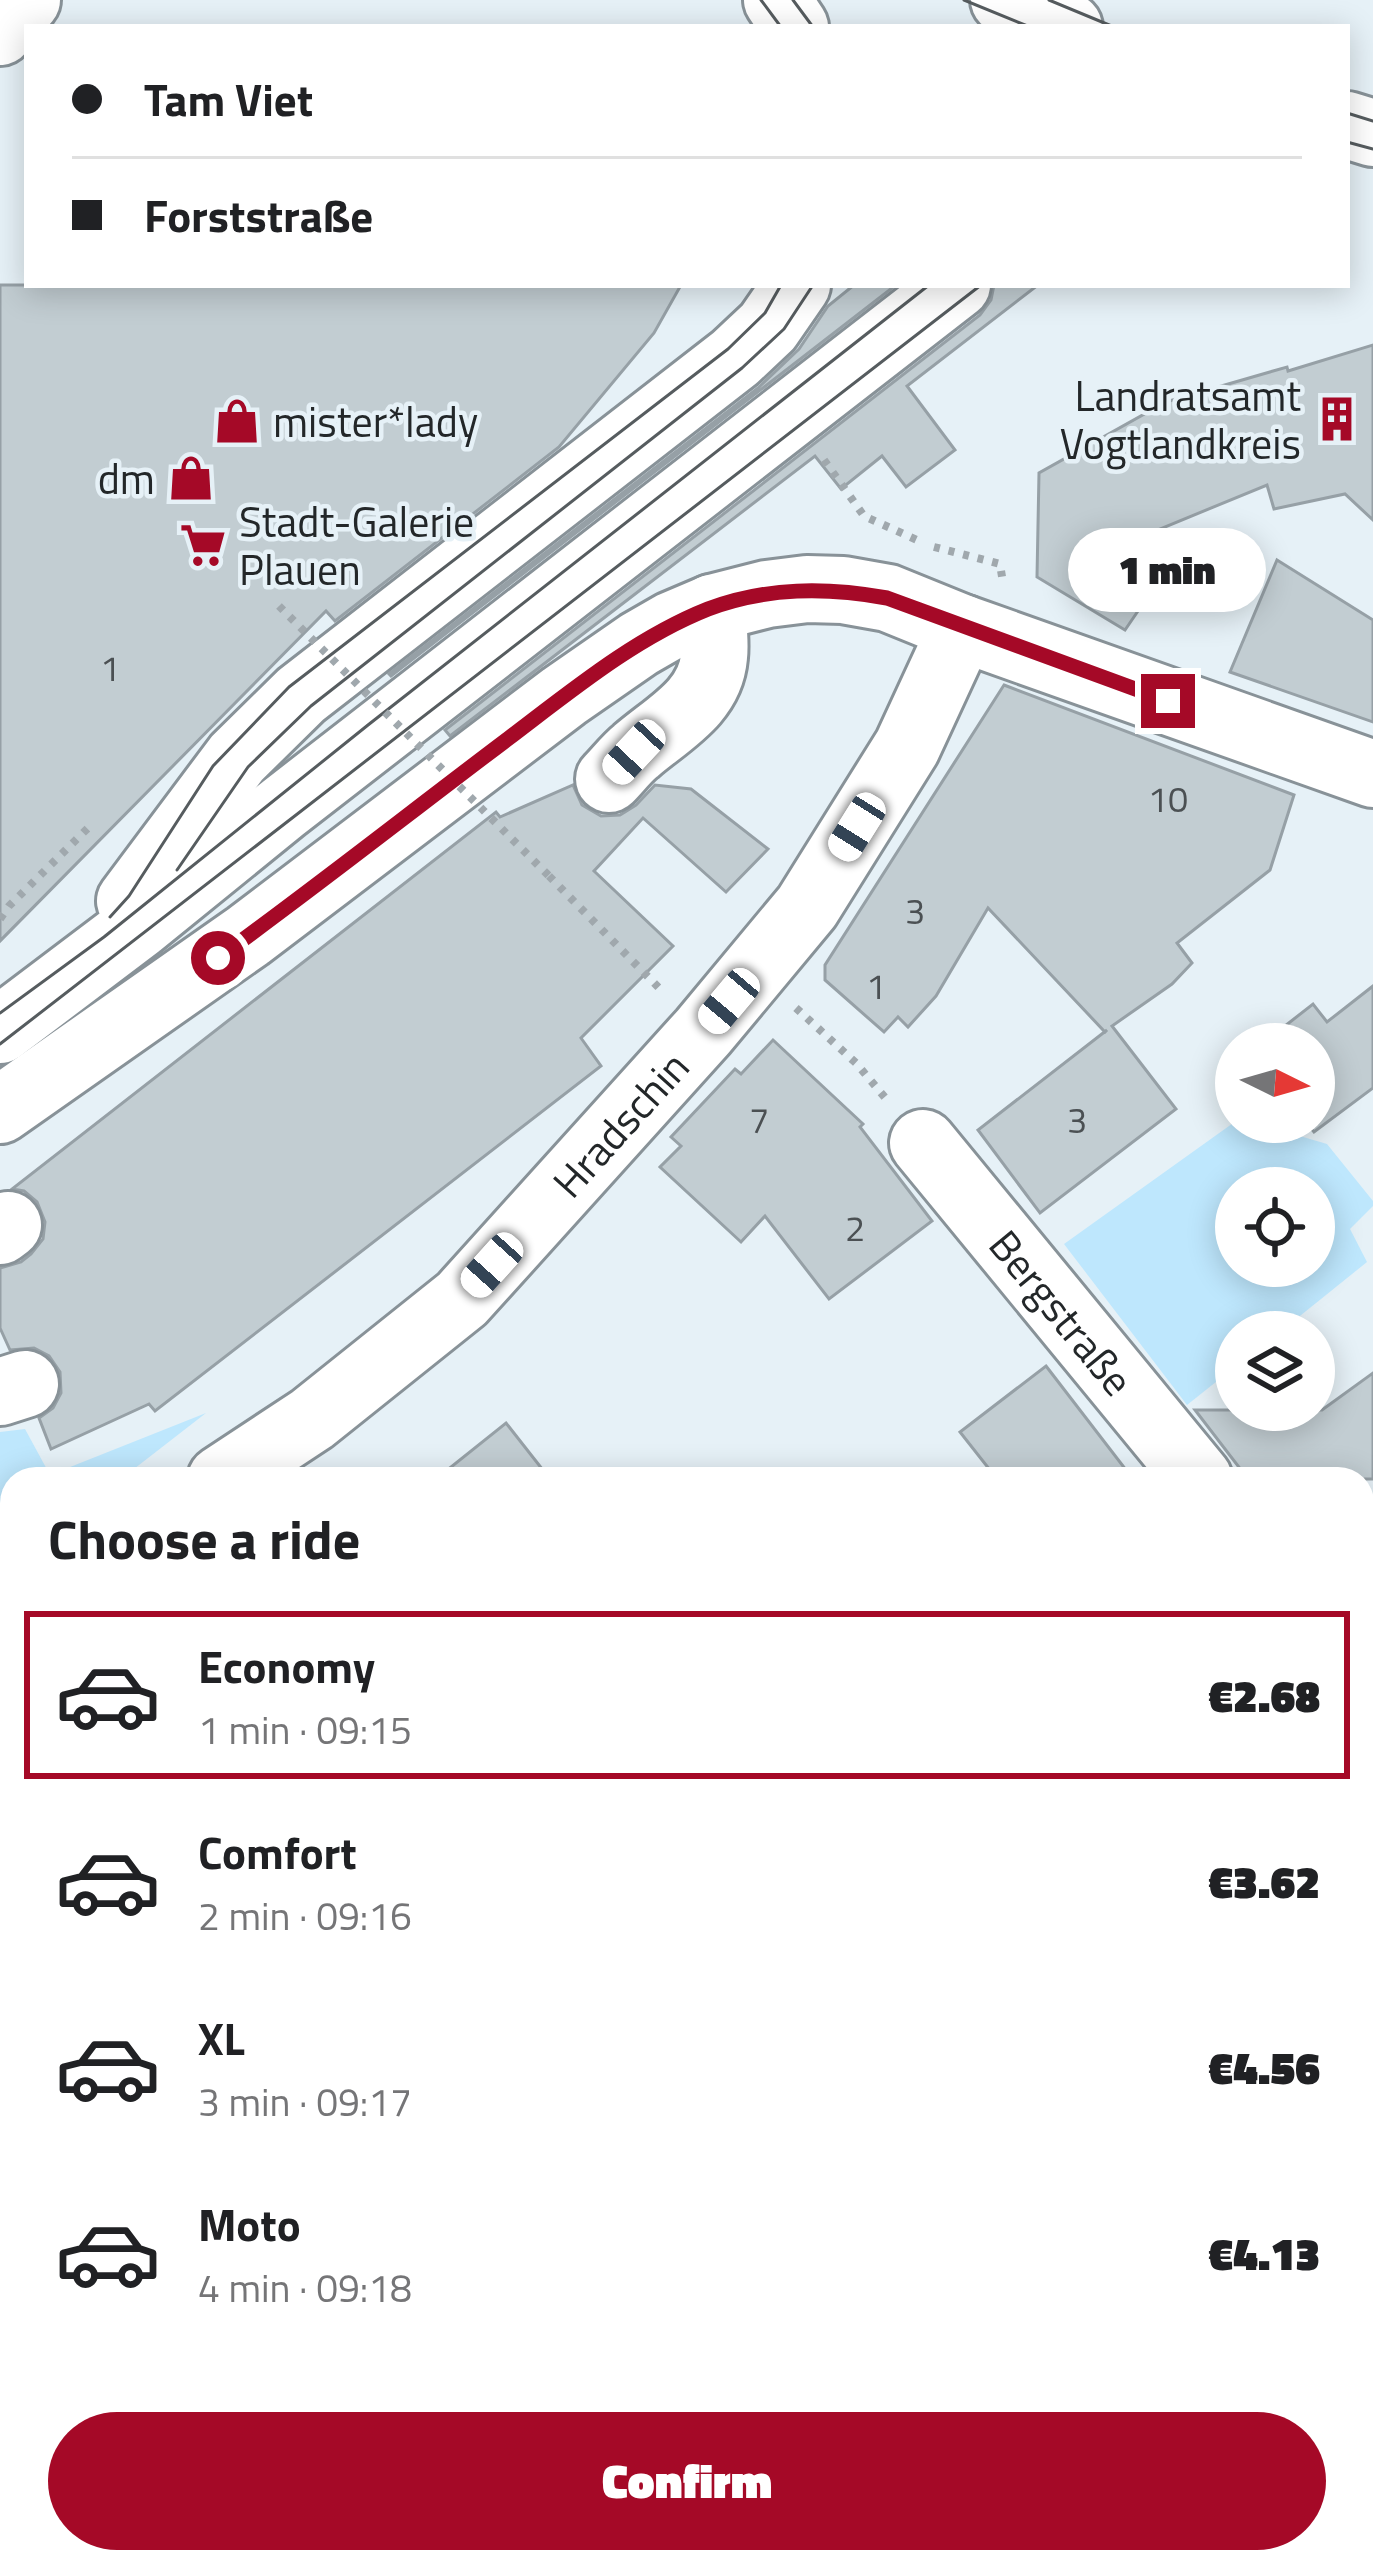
<!DOCTYPE html>
<html lang="en">
<head>
<meta charset="utf-8">
<style>
  :root { --surface:#fff; --page:#f6f6f6; --text:#202124; --muted:#757577; --line:#e0e0e0; --accent:#a50927 }
  body { margin:0; font-family:"Titillium Web",sans-serif; background:var(--page); color:var(--text); height:100vh; display:flex; flex-direction:column; font-size:45px; white-space:nowrap }
  * { box-sizing:border-box; margin:0 }
  p { font-size:39px; color:var(--muted) }
  .icon { flex:none; width:66px; height:66px; fill:none; stroke:currentColor; stroke-width:2; stroke-linecap:round; stroke-linejoin:round }
  .map { position:relative; flex:1; overflow:hidden }
  .panel { position:absolute; left:0px; top:1467px; width:1374px; height:1107px; display:flex; flex-direction:column; background:var(--surface); border-radius:36px 36px 0 0; box-shadow:0 6px 30px #0003 }
  .panel>* { flex:none }
  .guide { position:absolute; left:24px; top:24px; width:1326px; height:264px; border-radius:0px; box-shadow:0 6px 30px #0003; display:grid; align-content:center; height:264px; padding:0 48px; background:var(--surface) }
  .needle { width:78px; rotate:95deg }
  .controls { position:absolute; left:1215px; top:1023px; display:grid; gap:24px }
  .controls a { display:grid; place-items:center; width:120px; height:120px; border-radius:50%; background:var(--surface); box-shadow:0 6px 30px #0003; font-size:60px }
  .end { position:absolute; width:54px; height:54px; margin:-27px; border:15px solid #a50927; background:#fff; box-shadow:0 0 0 6px #fff }
  .from { border-radius:50% }
  .bubble { position:absolute; height:84px; border-radius:42px; background:var(--surface); box-shadow:0 6px 30px #0003; font-size:39px; font-weight:800; line-height:84px; text-align:center }
  .car { position:absolute; width:36px; height:72px; margin:-36px -18px; border-radius:15px; box-shadow:0 0 9px 3px #0007; background:linear-gradient(#fff 24%,#345 0 40%,#fff 0 76%,#345 0 86%,#fff 0) }
  .guide b { display:flex; align-items:center; gap:42px; height:114px; font-size:45px }
  .guide b+b { border-top:3px solid var(--line) }
  .guide i { width:30px; height:30px; background:var(--text) }
  ul { padding:0; list-style:none }
  li { display:flex; align-items:center; gap:36px; height:168px; margin:0 24px 18px; padding:0 24px; border:6px solid transparent; border-radius:0px }
  li div { flex:1 }
  li b { display:block; font-size:45px }
  li em { font-style:normal; font-weight:800 }
  li.active { border-color:var(--accent) }
  li>.icon { width:108px; height:108px; stroke-width:1.5 }
  h2 { padding:0 48px; font-size:54px; line-height:144px }
  .action { display:flex; gap:24px; margin-top:auto; padding:24px 48px }
  .action a { flex:1; height:138px; border-radius:72px; background:var(--accent); color:#fff; font-size:48px; font-weight:800; line-height:138px; text-align:center }
  .map>svg:first-child { display:block }
  .green { fill:#bee7fd; fill-rule:evenodd }
  .building { fill:#c2cdd2; stroke:#96a0a6; stroke-width:3 }
  .lines { fill:none; stroke-linecap:round; stroke-linejoin:round }
  .minor-casing { stroke:#889298; stroke-width:72 }
  .path { stroke:#a0a8ad; stroke-width:8; stroke-dasharray:6 9; stroke-linecap:butt }
  .minor { stroke:#fff; stroke-width:66 }
  .tram { stroke:#565c5f; stroke-width:3 }
  .path-bridge { stroke:#a0a8ad; stroke-width:8; stroke-dasharray:6 9; stroke-linecap:butt }
  .route { stroke:#a50927; stroke-width:15 }
  .labels { text-anchor:middle; dominant-baseline:central; stroke-width:9; stroke-linejoin:round; paint-order:stroke }
  .number-label { font-size:36px; fill:#4b5053 }
  .poi-label { font-size:42px; fill:#232729; stroke:#e6f1f7; text-anchor:end }
  .street-label { font-size:42px; fill:#232729; stroke:#e6f1f7 }
</style>
</head>
<body>
<div class="map">
<svg width="1373" height="2572" viewBox="0 0 1373 2572">
  <rect width="100%" height="100%" fill="#e6f1f7"/>
  <g class="green">
    <path d="M1236,1121L1285,1122L1293,1134L1327,1144L1373,1201V1206L1350,1229L1367,1262L1280,1332H1236V1366L1187,1405L1064,1244ZM1236,1188H1314V1266H1236Z"/>
    <polygon points="206,1413 121,1479 12,1479 12,1568 0,1578 0,1432 25,1429 50,1475"/>
  </g>
  <g class="building">
    <polygon points="0,285 681,285 654,333 559,447 335,621 326,611 0,941"/>
    <polygon points="854,285 896,285 391,676 389,674 758,388 799,349 828,306"/>
    <polygon points="994,285 1038,285 907,386 955,450 906,487 882,456 841,489 815,456 450,736 445,730 980,315 991,300"/>
    <polygon points="1373,345 1373,520 1345,494 1274,509 1267,485 1126,543 1166,570 1125,630 1037,577 1039,473 1166,402 1287,367 1288,371"/>
    <polygon points="1277,560 1373,620 1373,722 1230,672"/>
    <polygon points="1004,685 1294,795 1270,870 1177,943 1192,963 1172,984 1112,1026 1176,1109 1040,1213 978,1130 1107,1030 1105,1032 988,908 936,996 908,1027 898,1017 884,1032 825,980 825,965"/>
    <polygon points="573,785 582,805 601,816 620,815 636,805 655,785 691,789 768,849 726,892 643,818 594,871 673,946 581,1038 601,1066 155,1411 149,1404 51,1449 39,1418 53,1408 61,1393 60,1372 49,1356 34,1348 10,1350 0,1328 0,1268 21,1262 31,1254 43,1239 45,1222 37,1202 24,1191 12,1189 496,812 500,817"/>
    <polygon points="1373,986 1373,1088 1314,1132 1306,1122 1314,1122 1314,1044 1262,1044 1313,1004 1327,1022"/>
    <polygon points="773,1040 863,1124 860,1127 932,1221 829,1299 765,1216 741,1242 660,1167 681,1146 671,1137 735,1069 741,1074"/>
    <polygon points="1046,1366 1133,1479 997,1479 960,1432"/>
    <polygon points="1373,1373 1373,1479 1248,1479 1195,1410 1322,1410"/>
    <polygon points="506,1423 550,1479 436,1479"/>
  </g>
  <g class="lines">
    <g class="minor-casing">
      <g id="minor">
        <polyline points="777,0 795,27"/>
        <polyline points="1004,0 1069,27"/>
        <polyline points="0,32 27,0"/>
        <polyline points="1347,125 1373,133"/>
        <path d="M609,779C618,770 626,759 636,751C667,724 710,703 714,657C716,641 713,624 712,608"/>
        <polyline points="130,901 237,758 301,695 735,358 768,327 797,285"/>
        <polyline points="0,1030 139,925 283,808 957,285"/>
        <polyline points="0,1110 248,936 564,696 639,644 672,625 712,608 767,594 807,589 843,590 888,598 962,628 1373,774"/>
        <path id="s1" d="M923,1143L1199,1479"/>
        <polyline points="0,1231 8,1225"/>
        <polyline points="0,1392 25,1384"/>
        <path id="s2" d="M221,1479L312,1419L462,1299L703,1032L807,907L907,747L962,628"/>
        <polyline points="1362,1572 1373,1563"/>
        <polyline points="0,1654 12,1645"/>
        <polyline points="1362,1683 1373,1697"/>
        <polyline points="1362,2405 1373,2397"/>
        <polyline points="0,2503 12,2518"/>
        <polyline points="769,2562 777,2572"/>
        <polyline points="77,2572 90,2562"/>
        <polyline points="1150,2572 1162,2562"/>
      </g>
    </g>
    <g class="path">
      <polyline points="824,460 864,516 919,541"/>
      <polyline points="934,547 1000,564 1003,583"/>
      <polyline points="549,876 661,990"/>
      <polyline points="0,919 9,906 92,824"/>
      <polyline points="796,1008 856,1063 887,1100"/>
    </g>
    <use href="#minor" class="minor"/>
    <g class="tram">
      <polyline points="761,0 781,27"/>
      <polyline points="793,0 813,27"/>
      <polyline points="964,0 1030,27"/>
      <polyline points="1049,0 1114,27"/>
      <polyline points="1347,113 1373,121"/>
      <polyline points="1347,142 1373,149"/>
      <polyline points="177,870 248,767 311,706 742,368 784,329 813,285"/>
      <polyline points="110,917 129,896 213,766 289,687 728,349 765,313 781,285"/>
      <polyline points="0,1013 104,937 368,725 929,285"/>
      <polyline points="0,1044 981,285"/>
    </g>
    <polyline class="path-bridge" points="279,606 549,876"/>
  </g>
  <g class="lines">
    <path class="route" d="M218,958C316,887 412,811 509,738C571,691 635,638 708,609C767,587 826,587 887,598L1168,701"/>
  </g>
  <defs>
    <g id="building-bare" transform="scale(3.6)"><path d="M-4-6H4V6H1V3H-1V6H-4ZM-2.5-4.3h1.7v1.8h-1.7ZM.8-4.3h1.7v1.8H.8ZM-2.5-1h1.7V.8h-1.7ZM.8-1h1.7V.8H.8Z" fill="#a50927" stroke="#e6f1f7" stroke-width="2.5" paint-order="stroke"/></g>
    <g id="shop-bare" transform="scale(3.6)"><path d="M-5-2.5h2.3a2.7 3.5 0 0 1 5.4 0H5L5.5 6h-11ZM-1.5-2.5h3a1.5 2.3 0 0 0-3 0Z" fill="#a50927" stroke="#e6f1f7" stroke-width="2.5" paint-order="stroke"/></g>
    <g id="supermarket-bare" transform="scale(3.6)"><path d="M-6-5.5h2.5l.6 2H6L4.5 2H-2.5L-4.4-4H-6ZM-1.5 3.2a1.3 1.3 0 1 0 .1 0ZM3 3.2a1.3 1.3 0 1 0 .1 0Z" fill="#a50927" stroke="#e6f1f7" stroke-width="2.5" paint-order="stroke"/></g>
  </defs>
  <g fill-rule="evenodd">
    <use href="#building-bare" x="1337" y="419"/>
    <use href="#shop-bare" x="237" y="421"/>
    <use href="#shop-bare" x="191" y="478"/>
    <use href="#supermarket-bare" x="203" y="545"/>
  </g>
  <g class="labels">
    <g class="number-label">
      <text x="110" y="667">1</text>
      <text x="1168" y="798">10</text>
      <text x="915" y="910">3</text>
      <text x="876" y="985">1</text>
      <text x="759" y="1119">7</text>
      <text x="1077" y="1119">3</text>
      <text x="855" y="1227">2</text>
    </g>
    <g class="poi-label">
      <text x="1301" y="395">Landratsamt<tspan x="1301" dy="48">Vogtlandkreis</tspan></text>
      <text x="273" y="421" text-anchor="start">mister*lady</text>
      <text x="155" y="478">dm</text>
      <text x="239" y="521" text-anchor="start">Stadt-Galerie<tspan x="239" dy="48">Plauen</tspan></text>
    </g>
    <g class="street-label">
      <text stroke="none"><textPath href="#s2" startOffset="537">Hradschin</textPath></text>
      <text stroke="none"><textPath href="#s1" startOffset="219">Bergstraße</textPath></text>
    </g>
  </g>
</svg>
<div class="controls">
<a><svg class="needle" viewBox="-14 -14 28 28"><path d="M0-13l5 13h-10z" fill="#e53935"/><path d="M0 13l5-13h-10z" fill="#757577"/></svg></a>
<a><svg class="icon" aria-label="locate" viewBox="0 0 24 24"><circle cx="12" cy="12" r="6"/><path d="M12 2v4M12 18v4M2 12h4M18 12h4"/></svg></a>
<a><svg class="icon" aria-label="layers" viewBox="0 0 24 24"><path d="M12 4l9 5-9 5-9-5zM3 14l9 5 9-5"/></svg></a>
</div>
<i class="end from" style="left:218px;top:958px"></i>
<i class="end" style="left:1168px;top:701px"></i>
<div class="bubble" style="left:1068px;top:528px;width:198px">1 min</div>
<i class="car" style="left:634px;top:752px;rotate:223deg"></i>
<i class="car" style="left:857px;top:827px;rotate:212deg"></i>
<i class="car" style="left:729px;top:1001px;rotate:220deg"></i>
<i class="car" style="left:492px;top:1265px;rotate:222deg"></i>
<div class="guide">
<b><i class="from"></i>Tam Viet</b>
<b><i></i>Forststraße</b>
</div>
<section class="panel">
<h2>Choose a ride</h2>
<ul>
<li class="active"><svg class="icon" aria-label="car" viewBox="0 0 24 24"><path d="M5 17H2v-5l4-1 3-4h7l3 4 3 1v5h-3M9 17h6M6 11h13"/><circle cx="7" cy="17" r="2"/><circle cx="17" cy="17" r="2"/></svg><div><b>Economy</b><p>1 min · 09:15</p></div><em>€2.68</em></li>
<li><svg class="icon" aria-label="car" viewBox="0 0 24 24"><path d="M5 17H2v-5l4-1 3-4h7l3 4 3 1v5h-3M9 17h6M6 11h13"/><circle cx="7" cy="17" r="2"/><circle cx="17" cy="17" r="2"/></svg><div><b>Comfort</b><p>2 min · 09:16</p></div><em>€3.62</em></li>
<li><svg class="icon" aria-label="car" viewBox="0 0 24 24"><path d="M5 17H2v-5l4-1 3-4h7l3 4 3 1v5h-3M9 17h6M6 11h13"/><circle cx="7" cy="17" r="2"/><circle cx="17" cy="17" r="2"/></svg><div><b>XL</b><p>3 min · 09:17</p></div><em>€4.56</em></li>
<li><svg class="icon" aria-label="car" viewBox="0 0 24 24"><path d="M5 17H2v-5l4-1 3-4h7l3 4 3 1v5h-3M9 17h6M6 11h13"/><circle cx="7" cy="17" r="2"/><circle cx="17" cy="17" r="2"/></svg><div><b>Moto</b><p>4 min · 09:18</p></div><em>€4.13</em></li>
</ul>
<div class="action"><a>Confirm</a></div>
</section>
</div>
</body>
</html>
